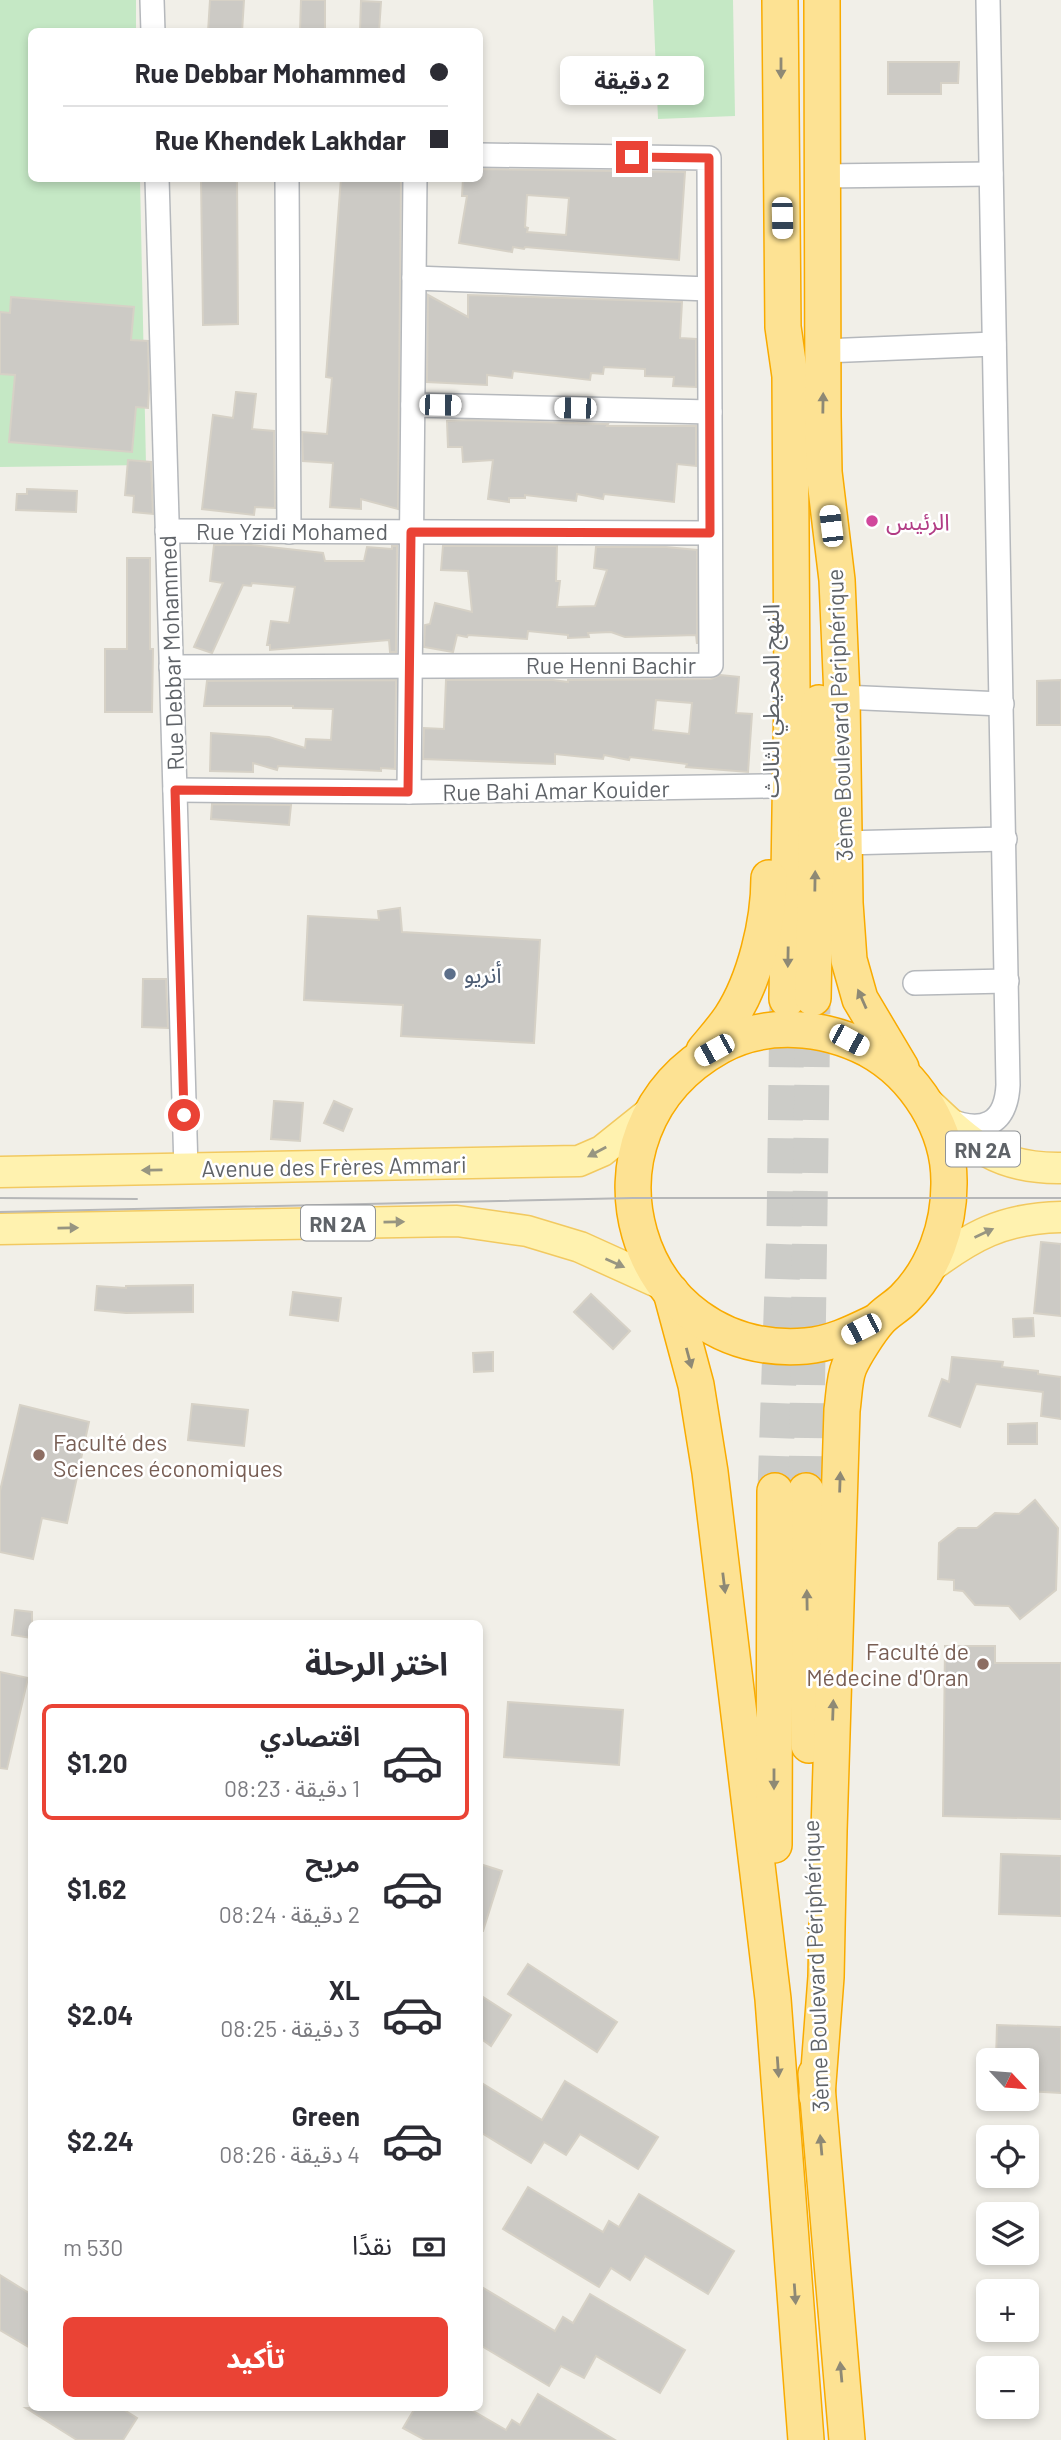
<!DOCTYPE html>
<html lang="ar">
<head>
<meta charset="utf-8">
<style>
  :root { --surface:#fff; --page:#f7f7f7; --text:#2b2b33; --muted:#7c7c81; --line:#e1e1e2; --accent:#ea4335 }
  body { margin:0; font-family:Barlow,"Noto Sans Arabic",sans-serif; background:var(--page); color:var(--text); direction:rtl; height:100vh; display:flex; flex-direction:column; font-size:26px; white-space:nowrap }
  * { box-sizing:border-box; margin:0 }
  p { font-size:23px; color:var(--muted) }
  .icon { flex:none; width:38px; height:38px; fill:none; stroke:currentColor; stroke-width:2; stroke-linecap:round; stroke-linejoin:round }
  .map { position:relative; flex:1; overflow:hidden; direction:ltr }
  .panel { position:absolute; left:28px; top:1620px; width:455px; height:791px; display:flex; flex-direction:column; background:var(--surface); border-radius:10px; box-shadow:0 4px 10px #0003; direction:rtl }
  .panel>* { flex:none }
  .top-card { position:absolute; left:28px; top:28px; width:455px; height:154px; border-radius:10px; box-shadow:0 4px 10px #0003; direction:rtl; display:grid; align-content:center; height:154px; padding:0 35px; background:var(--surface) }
  .needle { width:46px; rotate:116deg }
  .controls { position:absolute; left:976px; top:2048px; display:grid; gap:14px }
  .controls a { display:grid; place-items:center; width:63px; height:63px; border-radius:10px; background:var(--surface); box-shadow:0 4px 10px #0003; font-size:35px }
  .end { position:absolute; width:32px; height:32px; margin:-16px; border:9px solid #ea4335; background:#fff; box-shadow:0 0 0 4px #fff }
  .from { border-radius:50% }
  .bubble { position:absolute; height:49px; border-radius:10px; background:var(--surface); box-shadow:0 4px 10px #0003; font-size:23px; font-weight:700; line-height:49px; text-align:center; direction:rtl }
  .car { position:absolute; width:21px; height:42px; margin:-21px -10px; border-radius:9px; box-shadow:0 0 5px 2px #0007; background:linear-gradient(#fff 24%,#345 0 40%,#fff 0 76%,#345 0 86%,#fff 0) }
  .top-card b { display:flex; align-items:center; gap:24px; height:66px; font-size:26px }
  .top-card b+b { border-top:2px solid var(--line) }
  .top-card i { width:18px; height:18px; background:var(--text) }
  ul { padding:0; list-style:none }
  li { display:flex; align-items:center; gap:21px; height:116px; margin:0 14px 10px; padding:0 21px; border:4px solid transparent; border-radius:10px }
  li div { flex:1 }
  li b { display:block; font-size:26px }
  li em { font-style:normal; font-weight:700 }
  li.on { border-color:var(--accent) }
  li>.icon { width:63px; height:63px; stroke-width:1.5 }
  h2 { padding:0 35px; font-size:32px; line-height:84px }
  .pay { display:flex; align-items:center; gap:18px; height:77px; padding:0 35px; font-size:26px }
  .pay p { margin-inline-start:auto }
  .cta { display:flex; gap:14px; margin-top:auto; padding:14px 35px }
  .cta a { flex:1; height:80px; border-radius:10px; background:var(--accent); color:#fff; font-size:28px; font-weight:700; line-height:80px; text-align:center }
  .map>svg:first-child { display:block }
  .green { fill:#c5e8c5 }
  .building { fill:#cccac5; stroke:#d6d1c6; stroke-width:2; fill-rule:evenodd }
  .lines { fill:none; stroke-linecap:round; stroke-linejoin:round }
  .highway-tunnel { stroke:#ccccc8; stroke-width:35; stroke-dasharray:35 18; stroke-linecap:butt }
  .minor-casing { stroke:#b5b8bc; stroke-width:26 }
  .major-casing { stroke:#f2c960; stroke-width:33 }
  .highway-casing { stroke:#f9ab00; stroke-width:38 }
  .minor { stroke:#fff; stroke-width:23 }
  .major { stroke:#fff2af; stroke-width:30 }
  .highway { stroke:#fde293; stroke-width:35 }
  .tram { stroke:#b6b7b8; stroke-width:2 }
  .oneway { fill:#8e8975 }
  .oneway2 { fill:#979581 }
  .route { stroke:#ea4335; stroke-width:9 }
  .hotel-dot { fill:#d1479c; stroke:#fff; stroke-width:2.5 }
  .service-dot { fill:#5c6f8a; stroke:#fff; stroke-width:2.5 }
  .education-dot { fill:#8d6e63; stroke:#fff; stroke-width:2.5 }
  .labels { text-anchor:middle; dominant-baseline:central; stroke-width:5; stroke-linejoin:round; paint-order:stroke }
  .shield { fill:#fff; stroke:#8f9295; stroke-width:2 }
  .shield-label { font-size:21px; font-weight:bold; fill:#5f6368 }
  .hotel-label { font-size:23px; fill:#b23c85; stroke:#fff; text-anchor:start }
  .street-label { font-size:23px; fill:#5f6368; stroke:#fff }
  .service-label { font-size:23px; fill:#4e5e75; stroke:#fff; text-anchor:start }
  .education-label { font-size:23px; fill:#785e54; stroke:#fff; text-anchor:start }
</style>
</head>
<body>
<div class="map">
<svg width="1061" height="2440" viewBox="0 0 1061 2440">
  <rect width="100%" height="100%" fill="#f1efe8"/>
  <g class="green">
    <polygon points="0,0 136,0 136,31 32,32 32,178 140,179 146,465 0,467"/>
    <polygon points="653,0 733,0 735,116 658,119"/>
  </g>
  <g class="building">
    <polygon points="210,0 244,0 242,32 208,32"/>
    <polygon points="301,0 325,0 325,32 300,32"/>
    <polygon points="361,1 381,2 379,32 360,32"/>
    <polygon points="888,62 959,62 958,83 941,83 941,94 888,94"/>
    <path d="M480,169L685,172L679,260L525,247L524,249L513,247L512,252L459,243L467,196H462L463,178H480ZM527,195L569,198L566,235L527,232L528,228L525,227Z"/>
    <polygon points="201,178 237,178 238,324 203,325"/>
    <polygon points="341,178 401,178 398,509 361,499 361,509 330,507 333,463 303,461 302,432 327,434 332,378 326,377"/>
    <polygon points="428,295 468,317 468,295 682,302 680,338 696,339 696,387 673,386 674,377 645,376 645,369 604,367 603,374 591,373 590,380 513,371 512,378 487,375 487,385 427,382"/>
    <polygon points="11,297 134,307 131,340 148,341 149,389 148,408 136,407 132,452 9,442 15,375 0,374 0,312 10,313"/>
    <polygon points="236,392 256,394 252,429 274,431 275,508 255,507 254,515 202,509 213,415 233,418"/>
    <polygon points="467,420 608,424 607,426 696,426 696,466 677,464 674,502 604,494 603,499 577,494 576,501 525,495 525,498 509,498 509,502 488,499 493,460 463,462 462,447 448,447 447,421"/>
    <polygon points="128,460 151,462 153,514 133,512 134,496 125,495"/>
    <polygon points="27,489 77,491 76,512 16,510 17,494 27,494"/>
    <polygon points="214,545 251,545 323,553 325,561 364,561 367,547 392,549 392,546 397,546 396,652 390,652 389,640 270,650 270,645 267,645 271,621 289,623 295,587 252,583 251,586 243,585 212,653 194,647 223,583 210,581"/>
    <polygon points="443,546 557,546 556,581 560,581 557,607 595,606 607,570 594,568 596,547 666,547 697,550 697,644 696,635 625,637 611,632 588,633 589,637 568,638 568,635 528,631 527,639 468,635 467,637 457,635 453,652 424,647 425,625 430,624 435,603 472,612 468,571 441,570"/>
    <polygon points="127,558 150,558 150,649 153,649 152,712 105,712 105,649 127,649"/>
    <path d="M720,675L739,677L736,713L752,714L748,772L686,767L687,764L630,757L629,760L604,755L603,759L555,754V764L423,759L424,728L444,729L446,680H553L568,682V680L711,679ZM656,700L692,703L689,734L653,730Z"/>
    <polygon points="396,680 395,769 381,768 381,771 278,766 277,770 253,763 253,772 210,771 211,733 269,737 305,748 306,739 331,740 333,709 293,708 293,706 204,706 207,681"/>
    <polygon points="1061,680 1061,725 1037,725 1037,681"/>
    <polygon points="212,804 291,805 289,825 211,819"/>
    <polygon points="400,908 402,932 540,940 534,1043 401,1036 403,1005 304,1000 308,916 379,920 378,911"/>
    <polygon points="143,979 166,979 168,1028 142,1027"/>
    <polygon points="274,1101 303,1103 300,1141 271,1139"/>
    <polygon points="334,1101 352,1109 343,1131 324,1123"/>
    <polygon points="1041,1242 1061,1244 1061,1316 1034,1313"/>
    <polygon points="193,1285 193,1312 126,1313 95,1310 97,1286 126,1288 126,1286"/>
    <polygon points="293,1292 341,1298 338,1321 290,1315"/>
    <polygon points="591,1294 630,1331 613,1349 574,1312"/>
    <polygon points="1033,1318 1034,1336 1014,1337 1013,1319"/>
    <polygon points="493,1352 493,1371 474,1372 473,1353"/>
    <polygon points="952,1357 1003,1362 1002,1367 1038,1371 1038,1374 1061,1377 1061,1419 1041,1416 1043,1392 976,1384 960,1427 929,1416 942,1379 949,1382"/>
    <polygon points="192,1404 248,1410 244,1446 188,1440"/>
    <polygon points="20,1405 89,1422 67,1523 42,1518 33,1559 0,1552 0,1491"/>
    <polygon points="1037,1423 1037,1444 1008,1444 1008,1424"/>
    <polygon points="1035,1500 1058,1528 1056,1590 1020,1619 1009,1606 975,1605 963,1591 954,1590 954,1580 938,1579 939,1543 958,1528 977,1528 995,1513 1019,1514"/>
    <polygon points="15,1610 32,1612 32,1638 12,1635"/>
    <polygon points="945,1646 995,1646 995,1663 1061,1663 1061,1819 943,1816"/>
    <polygon points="0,1672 28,1678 7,1769 0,1768"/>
    <polygon points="508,1702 623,1710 619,1765 504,1757"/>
    <polygon points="1001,1854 1061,1856 1061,1916 999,1914"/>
    <polygon points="480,1864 502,1871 483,1931 480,1931"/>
    <polygon points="528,1964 617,2022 597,2052 508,1994"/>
    <polygon points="480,1995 511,2015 491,2046 480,2038"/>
    <polygon points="997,2025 1061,2027 1061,2093 1027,2091 1027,2060 996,2060"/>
    <polygon points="565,2081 658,2137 638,2169 580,2134 566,2155 544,2142 531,2163 480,2132 480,2082 542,2120"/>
    <polygon points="528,2187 603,2232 609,2221 619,2227 639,2194 734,2251 708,2294 645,2256 630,2280 611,2268 599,2287 503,2229"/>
    <polygon points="0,2275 32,2295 32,2349 0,2330"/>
    <polygon points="480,2286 555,2331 563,2317 573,2323 590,2294 685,2350 660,2393 596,2356 584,2378 561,2366 549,2386 480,2345"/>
    <polygon points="538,2394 615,2440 425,2440 403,2428 415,2408 468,2408 506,2430 512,2420 520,2425"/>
    <polygon points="26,2408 121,2408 137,2418 123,2440 77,2440"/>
  </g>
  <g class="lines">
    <g class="highway-tunnel">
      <polyline points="775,1491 784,1229 787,999"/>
      <polyline points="806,1491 813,1001"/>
    </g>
    <g class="minor-casing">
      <g id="minor">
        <polyline points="152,0 153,32"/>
        <polyline points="823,176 991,174"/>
        <polyline points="157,178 186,1169"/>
        <polyline points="287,178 289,532"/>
        <polyline points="414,278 709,289"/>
        <polyline points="824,351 994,344"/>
        <polyline points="413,405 710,412"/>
        <polyline points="167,531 710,533"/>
        <polyline points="171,667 711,665 709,158 480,155"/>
        <polyline points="842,697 1002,704"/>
        <polyline points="175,790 409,792 770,786"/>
        <polyline points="409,792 415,178"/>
        <polyline points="843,843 1005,839"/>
        <polyline points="915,983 1007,981"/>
        <path d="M948,1120C982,1134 1006,1125 1008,1085L988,0"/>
      </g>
    </g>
    <g class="major-casing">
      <g id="major">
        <path d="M928,1103C972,1145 997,1169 1061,1168"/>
        <polyline points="0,1172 579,1161 602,1151 652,1111"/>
        <polyline points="0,1229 457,1221 527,1231 580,1247 664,1285"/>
        <path d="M926,1270C971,1236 1003,1218 1061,1217"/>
      </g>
    </g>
    <g class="highway-casing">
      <g id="highway">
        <polyline points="780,0 783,327 790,376 792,690 787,999"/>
        <polyline points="822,0 823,416 824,472 837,580 842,697 845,903 849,960 860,999 901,1068"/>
        <polyline points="813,998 819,703"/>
        <path d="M704,1051C713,1040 723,1029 731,1017C755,980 769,922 769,878"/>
        <polyline points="671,1292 696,1385 710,1472 773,1999 806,2440"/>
        <polyline points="806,1491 809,1745"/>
        <polyline points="774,1845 775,1491"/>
        <polyline points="816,2074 847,2440"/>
        <path d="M817,2096L826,1977L829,1831L842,1410C844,1397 844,1379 849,1367C854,1355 870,1330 879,1320C886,1312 896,1307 904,1299C934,1269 949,1226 949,1184C950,1130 916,1075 868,1049C823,1026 766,1021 720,1046C565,1132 632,1360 806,1346C832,1344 855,1332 878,1321"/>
      </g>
    </g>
    <use href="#minor" class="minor"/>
    <use href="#major" class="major"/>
    <use href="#highway" class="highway"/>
    <g class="tram">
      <polyline points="0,1198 137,1199"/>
      <polyline points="0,1212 633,1198 1061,1198"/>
    </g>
  </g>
  <defs><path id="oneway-solid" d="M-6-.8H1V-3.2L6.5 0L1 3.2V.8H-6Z" transform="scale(1.75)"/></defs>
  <g class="oneway">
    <use href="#oneway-solid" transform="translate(781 68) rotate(90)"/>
    <use href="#oneway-solid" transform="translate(823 403) rotate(-89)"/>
    <use href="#oneway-solid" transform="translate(815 881) rotate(-89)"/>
    <use href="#oneway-solid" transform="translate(788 957) rotate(91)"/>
    <use href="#oneway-solid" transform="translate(862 999) rotate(-114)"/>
    <use href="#oneway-solid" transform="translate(689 1358) rotate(75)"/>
    <use href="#oneway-solid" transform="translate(840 1482) rotate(-88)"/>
    <use href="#oneway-solid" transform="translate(724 1583) rotate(83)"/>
    <use href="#oneway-solid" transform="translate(807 1600) rotate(-91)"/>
    <use href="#oneway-solid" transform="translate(833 1710) rotate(-88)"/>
    <use href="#oneway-solid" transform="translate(774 1779) rotate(90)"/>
    <use href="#oneway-solid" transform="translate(778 2067) rotate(86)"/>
    <use href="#oneway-solid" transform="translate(821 2145) rotate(-95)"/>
    <use href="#oneway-solid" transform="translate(795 2294) rotate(86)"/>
    <use href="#oneway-solid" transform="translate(841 2372) rotate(-95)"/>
  </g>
  <g class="oneway2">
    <use href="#oneway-solid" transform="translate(597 1152) rotate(152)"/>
    <use href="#oneway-solid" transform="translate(152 1170) rotate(179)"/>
    <use href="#oneway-solid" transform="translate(394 1222) rotate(-1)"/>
    <use href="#oneway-solid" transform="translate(68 1228) rotate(-1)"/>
    <use href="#oneway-solid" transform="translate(984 1233) rotate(-25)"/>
    <use href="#oneway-solid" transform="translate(615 1263) rotate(24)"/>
  </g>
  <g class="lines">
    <polyline class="route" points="184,1115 175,790 408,792 411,532 710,533 709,158 632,157"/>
  </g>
  <circle class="hotel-dot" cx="872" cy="521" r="7"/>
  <circle class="service-dot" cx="450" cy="974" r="7"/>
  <g class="education-dot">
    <circle cx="39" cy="1455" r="7"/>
    <circle cx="983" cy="1664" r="7"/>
  </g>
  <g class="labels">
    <g class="shield">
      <rect x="946" y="1131.5" width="74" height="35" rx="5"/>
      <rect x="301" y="1205.5" width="74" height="35" rx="5"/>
    </g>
    <g class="shield-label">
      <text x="983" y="1149">RN 2A</text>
      <text x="338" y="1223">RN 2A</text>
    </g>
    <g class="hotel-label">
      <text x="886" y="521">الرئيس</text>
    </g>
    <g class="street-label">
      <text x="292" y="531">Rue Yzidi Mohamed</text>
      <text transform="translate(171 653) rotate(-92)">Rue Debbar Mohammed</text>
      <text x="611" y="665">Rue Henni Bachir</text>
      <text transform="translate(770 701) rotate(-90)">النهج المحيطي الثالث</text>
      <text transform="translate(839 715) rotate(-92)">3ème Boulevard Périphérique</text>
      <text transform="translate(556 790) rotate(-1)">Rue Bahi Amar Kouider</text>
      <text transform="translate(334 1166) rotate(-1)">Avenue des Frères Ammari</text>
      <text transform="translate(815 1966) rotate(-92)">3ème Boulevard Périphérique</text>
    </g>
    <g class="service-label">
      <text x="464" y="974">أنريو</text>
    </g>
    <g class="education-label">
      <text x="53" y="1442">Faculté des<tspan x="53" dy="26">Sciences économiques</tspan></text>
      <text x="969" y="1651" text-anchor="end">Faculté de<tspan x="969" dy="26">Médecine d'Oran</tspan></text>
    </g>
  </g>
</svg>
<div class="controls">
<a><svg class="needle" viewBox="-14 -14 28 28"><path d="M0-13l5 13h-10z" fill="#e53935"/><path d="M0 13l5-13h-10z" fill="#7c7c81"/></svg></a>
<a><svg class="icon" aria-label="locate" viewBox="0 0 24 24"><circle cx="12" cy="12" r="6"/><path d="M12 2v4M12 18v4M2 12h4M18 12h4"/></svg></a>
<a><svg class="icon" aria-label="layers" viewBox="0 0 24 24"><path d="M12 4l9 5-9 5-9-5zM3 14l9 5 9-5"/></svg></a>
<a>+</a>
<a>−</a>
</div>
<i class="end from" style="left:184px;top:1115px"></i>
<i class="end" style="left:632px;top:157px"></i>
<div class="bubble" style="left:560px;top:56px;width:144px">2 دقيقة</div>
<i class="car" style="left:782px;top:218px;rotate:179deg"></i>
<i class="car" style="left:440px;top:405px;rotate:91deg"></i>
<i class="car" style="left:575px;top:408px;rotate:271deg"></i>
<i class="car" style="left:831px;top:526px;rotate:353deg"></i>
<i class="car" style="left:849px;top:1040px;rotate:118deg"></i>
<i class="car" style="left:714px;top:1050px;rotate:241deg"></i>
<i class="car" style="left:861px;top:1329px;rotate:243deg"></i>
<div class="top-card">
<b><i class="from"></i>Rue Debbar Mohammed</b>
<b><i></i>Rue Khendek Lakhdar</b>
</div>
<section class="panel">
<h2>اختر الرحلة</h2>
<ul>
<li class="on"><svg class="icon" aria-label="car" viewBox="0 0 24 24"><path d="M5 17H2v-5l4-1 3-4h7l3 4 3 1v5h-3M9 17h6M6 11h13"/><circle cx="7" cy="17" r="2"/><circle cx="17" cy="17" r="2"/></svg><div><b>اقتصادي</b><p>1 دقيقة · 08:23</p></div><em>$1.20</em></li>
<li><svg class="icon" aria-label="car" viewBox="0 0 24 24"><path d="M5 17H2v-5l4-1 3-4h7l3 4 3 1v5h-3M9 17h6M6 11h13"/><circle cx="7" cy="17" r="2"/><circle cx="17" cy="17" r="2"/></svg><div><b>مريح</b><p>2 دقيقة · 08:24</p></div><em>$1.62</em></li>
<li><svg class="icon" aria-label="car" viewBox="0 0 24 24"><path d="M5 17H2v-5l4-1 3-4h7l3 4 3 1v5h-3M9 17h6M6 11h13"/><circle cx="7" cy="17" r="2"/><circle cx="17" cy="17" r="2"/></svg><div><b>XL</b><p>3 دقيقة · 08:25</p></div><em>$2.04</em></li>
<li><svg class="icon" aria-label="car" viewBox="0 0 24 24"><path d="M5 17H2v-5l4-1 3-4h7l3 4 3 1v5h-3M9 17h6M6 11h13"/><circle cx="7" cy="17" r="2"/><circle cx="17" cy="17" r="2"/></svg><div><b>Green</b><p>4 دقيقة · 08:26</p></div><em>$2.24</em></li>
</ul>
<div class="pay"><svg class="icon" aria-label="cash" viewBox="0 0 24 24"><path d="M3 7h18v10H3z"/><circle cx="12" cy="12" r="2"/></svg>نقدًا<p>530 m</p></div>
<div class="cta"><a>تأكيد</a></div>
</section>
</div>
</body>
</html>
